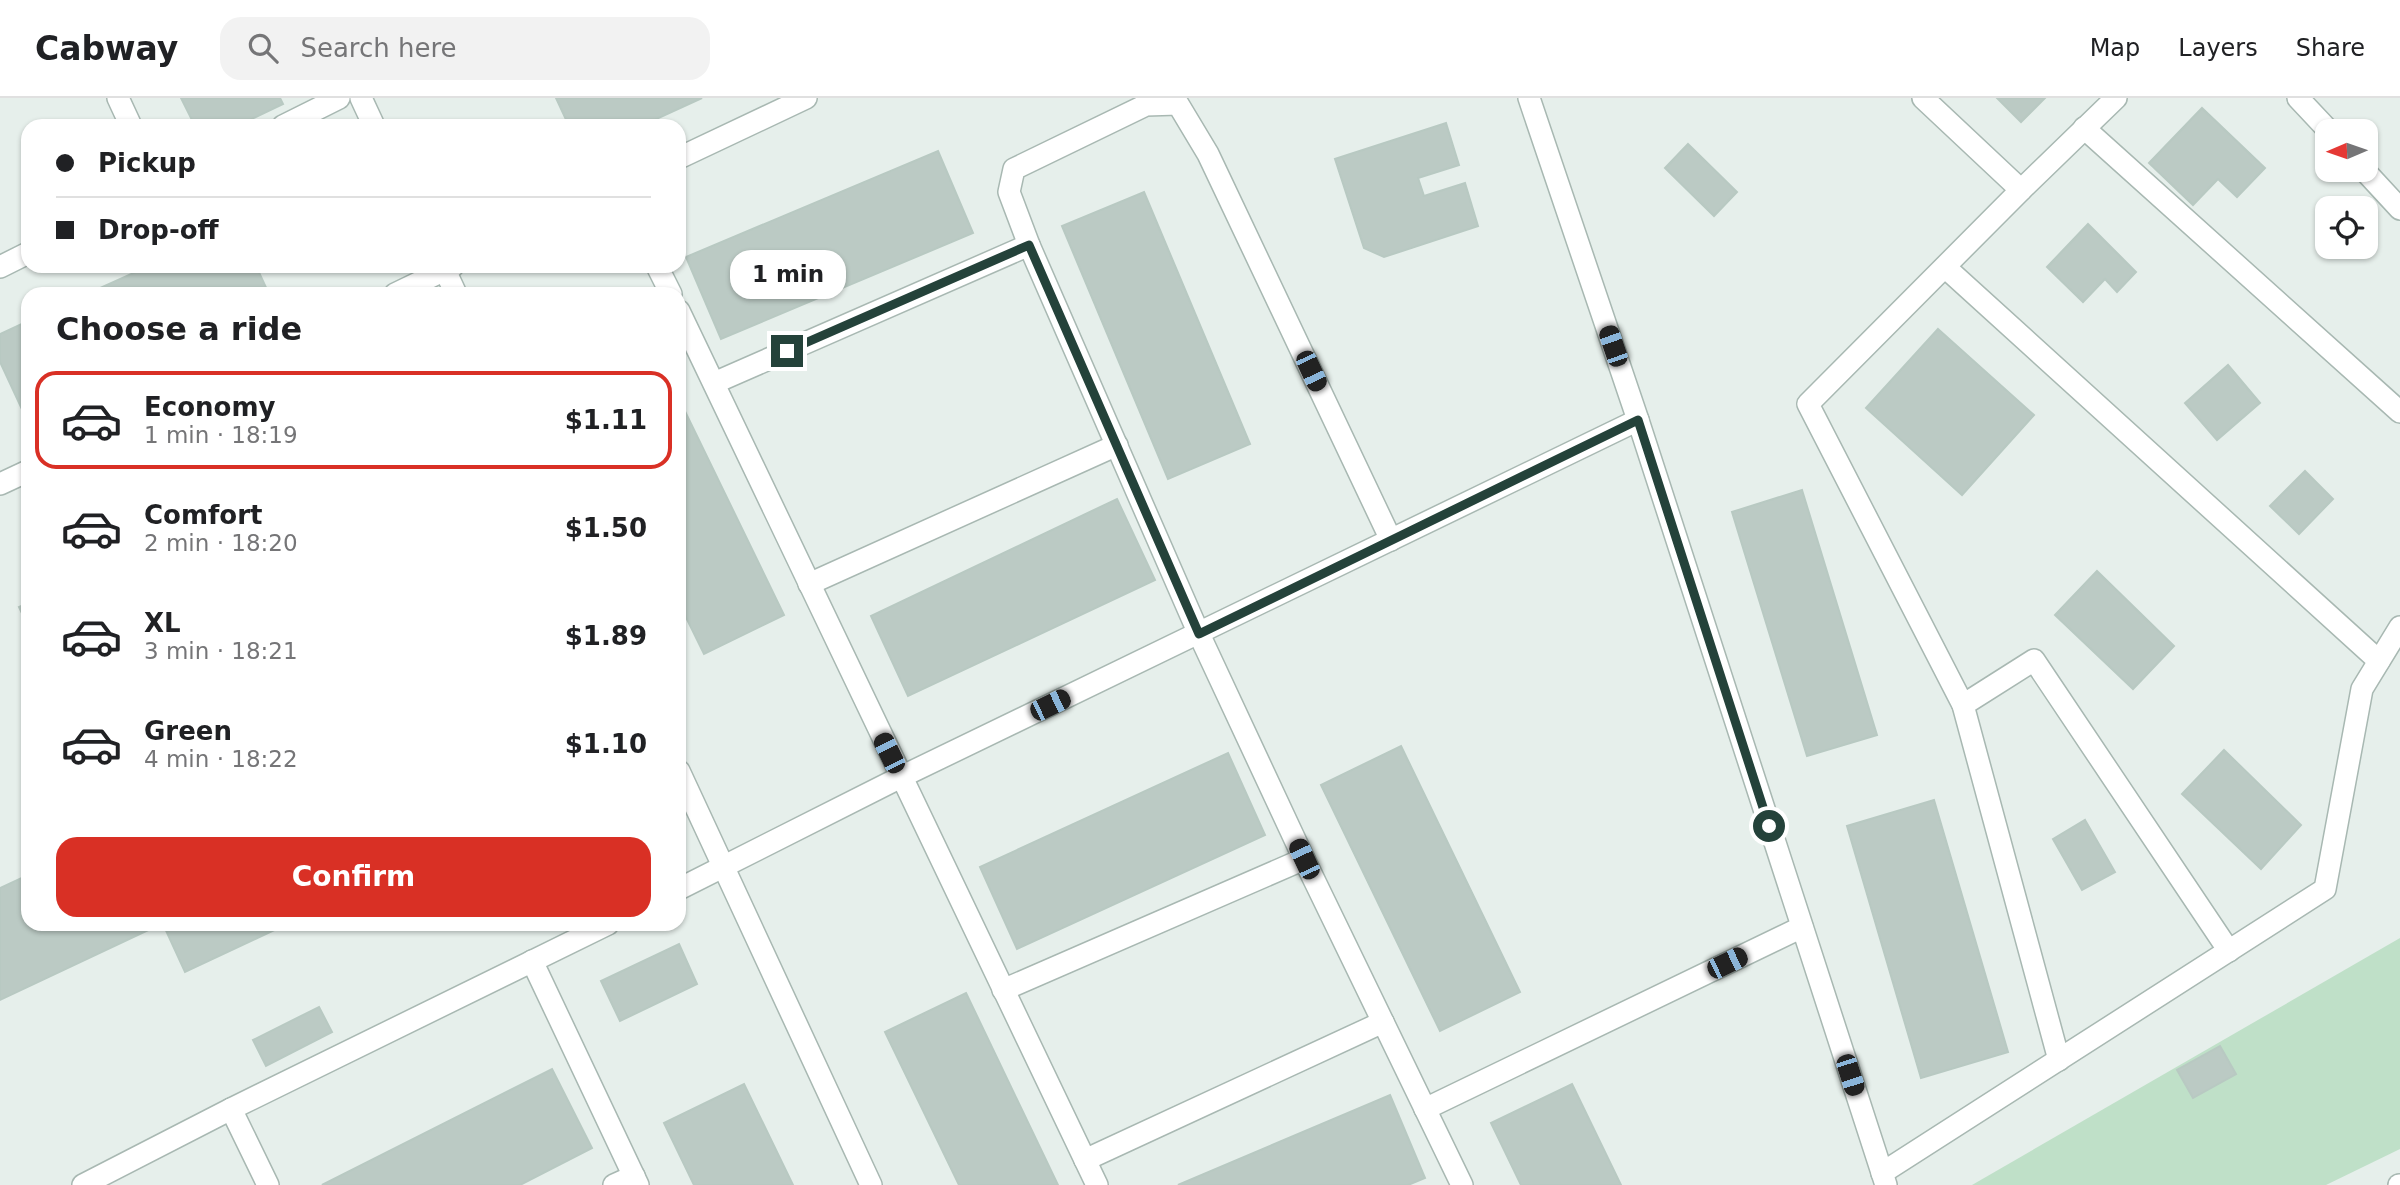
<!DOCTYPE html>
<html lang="en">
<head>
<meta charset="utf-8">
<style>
  :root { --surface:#fff; --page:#f2f2f2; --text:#202124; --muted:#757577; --line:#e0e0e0; --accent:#d93025 }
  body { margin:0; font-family:"DejaVu Sans",sans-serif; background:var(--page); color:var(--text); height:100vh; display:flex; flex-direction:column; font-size:26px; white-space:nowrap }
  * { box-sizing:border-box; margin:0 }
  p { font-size:23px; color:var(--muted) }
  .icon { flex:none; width:38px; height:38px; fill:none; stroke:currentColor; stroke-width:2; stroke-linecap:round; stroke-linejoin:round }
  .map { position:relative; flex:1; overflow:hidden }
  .side { position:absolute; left:21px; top:189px; width:665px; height:644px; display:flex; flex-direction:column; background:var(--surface); border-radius:21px; box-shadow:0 2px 5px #0004 }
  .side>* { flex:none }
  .hud { position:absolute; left:21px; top:21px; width:665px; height:154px; border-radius:21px; box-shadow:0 2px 5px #0004; display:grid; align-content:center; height:154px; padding:0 35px; background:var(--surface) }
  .needle { width:46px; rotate:268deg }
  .buttons { position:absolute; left:2315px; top:21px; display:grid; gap:14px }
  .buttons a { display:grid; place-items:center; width:63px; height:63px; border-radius:14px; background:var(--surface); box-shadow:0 2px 5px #0004; font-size:35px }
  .end { position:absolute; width:32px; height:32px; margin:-16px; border:9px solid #24423a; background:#fff; box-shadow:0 0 0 4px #fff }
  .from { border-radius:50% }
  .bubble { position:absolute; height:49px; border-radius:21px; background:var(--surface); box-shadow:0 2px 5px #0004; font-size:23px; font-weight:600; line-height:49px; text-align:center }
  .car { position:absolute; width:21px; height:42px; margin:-21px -10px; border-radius:9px; box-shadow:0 0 5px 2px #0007; background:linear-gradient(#222 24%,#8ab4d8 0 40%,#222 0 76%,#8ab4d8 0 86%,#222 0) }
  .hud b { display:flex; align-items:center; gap:24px; height:66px; font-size:26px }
  .hud b+b { border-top:2px solid var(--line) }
  .hud i { width:18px; height:18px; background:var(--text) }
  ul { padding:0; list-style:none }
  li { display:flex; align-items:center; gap:21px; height:98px; margin:0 14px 10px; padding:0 21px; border:4px solid transparent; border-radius:21px }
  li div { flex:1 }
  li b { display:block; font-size:26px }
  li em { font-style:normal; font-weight:600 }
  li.on { border-color:var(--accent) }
  li>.icon { width:63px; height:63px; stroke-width:1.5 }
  h2 { padding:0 35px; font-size:32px; line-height:84px }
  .primary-button { display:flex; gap:14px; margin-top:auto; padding:14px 35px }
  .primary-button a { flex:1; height:80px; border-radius:21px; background:var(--accent); color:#fff; font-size:28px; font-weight:600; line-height:80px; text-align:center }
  header { display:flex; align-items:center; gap:42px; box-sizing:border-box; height:98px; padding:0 35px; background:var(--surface); border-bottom:2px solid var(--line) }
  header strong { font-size:33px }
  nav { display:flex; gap:38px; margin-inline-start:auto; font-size:24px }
  .search { width:490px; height:63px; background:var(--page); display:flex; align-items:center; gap:18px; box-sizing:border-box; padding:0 24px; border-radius:21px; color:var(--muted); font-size:26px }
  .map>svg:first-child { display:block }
  .green { fill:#bfe0c8 }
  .building { fill:#bbcac4; stroke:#b8c9c2; stroke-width:2 }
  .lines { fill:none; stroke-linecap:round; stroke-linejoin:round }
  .minor-casing { stroke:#a8b8b2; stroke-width:24 }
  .minor { stroke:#fff; stroke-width:21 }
  .route { stroke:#24423a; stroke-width:9 }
</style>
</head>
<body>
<header>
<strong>Cabway</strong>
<div class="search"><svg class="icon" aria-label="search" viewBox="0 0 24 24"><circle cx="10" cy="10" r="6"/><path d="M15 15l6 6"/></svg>Search here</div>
<nav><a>Map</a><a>Layers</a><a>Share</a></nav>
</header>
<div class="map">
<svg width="2400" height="1087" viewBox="0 0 2400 1087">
  <rect width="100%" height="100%" fill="#e6efeb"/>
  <polygon class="green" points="2400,840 2400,1051 2326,1087 1972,1087"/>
  <g class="building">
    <polygon points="181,0 280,0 283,6 237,28 195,28"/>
    <polygon points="556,0 702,0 641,28 569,28"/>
    <polygon points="1997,0 2045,0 2021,24"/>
    <polygon points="2202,10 2265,70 2237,99 2218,81 2193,107 2149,65"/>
    <polygon points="1446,25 1459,67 1418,80 1424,98 1465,85 1478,128 1384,159 1364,150 1335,61"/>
    <polygon points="1688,46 1737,94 1714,118 1665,70"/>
    <polygon points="938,53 973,135 721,241 686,159"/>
    <polygon points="1144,94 1250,346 1168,381 1062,128"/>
    <polygon points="2088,126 2136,174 2117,194 2105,181 2083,204 2047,169"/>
    <polygon points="149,168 256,168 269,196 87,196"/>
    <polygon points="28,223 28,321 27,322 0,264 0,236"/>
    <polygon points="1938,231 2034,317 1962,397 1866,310"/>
    <polygon points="2228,267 2260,305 2217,342 2185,305"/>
    <polygon points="679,301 784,517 704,556 679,505"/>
    <polygon points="2305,373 2333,401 2299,436 2270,408"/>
    <polygon points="1802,392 1877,637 1807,658 1732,414"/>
    <polygon points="1117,401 1155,482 908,598 871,518"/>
    <polygon points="2097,473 2174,548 2133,591 2055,517"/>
    <polygon points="28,505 28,528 19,509"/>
    <polygon points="1401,648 1520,894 1440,933 1321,687"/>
    <polygon points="2224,652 2301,727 2261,771 2182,696"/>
    <polygon points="1228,655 1265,737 1017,851 980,769"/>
    <polygon points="1934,702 2008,954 1921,980 1847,728"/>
    <polygon points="2085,722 2115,774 2082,792 2053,741"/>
    <polygon points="28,777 28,826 161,826 0,902 0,790"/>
    <polygon points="163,826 287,826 185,874"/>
    <polygon points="679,846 697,886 620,923 601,883"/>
    <polygon points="966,895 1058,1087 959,1087 885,934"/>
    <polygon points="319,909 332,934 266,968 253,942"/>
    <polygon points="2220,948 2236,976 2193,1000 2177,972"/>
    <polygon points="552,971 592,1050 520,1087 322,1087"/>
    <polygon points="744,986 793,1087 694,1087 664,1025"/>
    <polygon points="1572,986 1621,1087 1521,1087 1491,1025"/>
    <polygon points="1390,997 1425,1080 1408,1087 1178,1087"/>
  </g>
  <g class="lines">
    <g class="minor-casing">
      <g id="minor">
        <polyline points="118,0 131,28"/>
        <polyline points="361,0 374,28"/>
        <polyline points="1529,0 1638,322 1886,1087"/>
        <polyline points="1923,0 2021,92 2116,0"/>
        <polyline points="2298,0 2329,33"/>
        <polyline points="283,28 339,0"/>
        <polyline points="2084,30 2400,314"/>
        <polyline points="679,60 806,0"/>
        <polyline points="2364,72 2400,111"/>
        <polyline points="2021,92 1808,306 1963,607 2059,962"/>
        <polyline points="1029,147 1009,94 1014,71 1146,7 1178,6 1208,56 1391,442"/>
        <polyline points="443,168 456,196"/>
        <polyline points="657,168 671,196"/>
        <polyline points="0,169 28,155"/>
        <polyline points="1945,169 2379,563"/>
        <polyline points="395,196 453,168"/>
        <polyline points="679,213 1097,1087"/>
        <polyline points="714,285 1029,147 1199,536 1304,761 1462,1087"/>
        <polyline points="0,386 28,373"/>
        <polyline points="809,486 1117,347"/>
        <polyline points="1963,607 2034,562 2229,853"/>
        <polyline points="679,673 871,1087"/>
        <polyline points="679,791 901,679 1638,322"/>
        <polyline points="532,863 638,1087"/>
        <polyline points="1003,892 1304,761"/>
        <polyline points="231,1011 268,1087"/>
        <polyline points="1425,1011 1802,829"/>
        <polyline points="1085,1062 1383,924"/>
        <polyline points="1882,1075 2325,791 2362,591 2400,529"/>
        <polyline points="83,1087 231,1011 608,826"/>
        <polyline points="614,1087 634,1078"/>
        <polyline points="2399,1087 2400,1087"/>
      </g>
    </g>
    <use href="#minor" class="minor"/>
  </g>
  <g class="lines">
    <polyline class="route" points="787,253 1029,147 1199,536 1638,322 1769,728"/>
  </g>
</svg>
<div class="buttons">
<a><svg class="needle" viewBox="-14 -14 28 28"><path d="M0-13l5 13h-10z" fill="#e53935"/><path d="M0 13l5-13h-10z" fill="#757577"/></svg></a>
<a><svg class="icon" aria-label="locate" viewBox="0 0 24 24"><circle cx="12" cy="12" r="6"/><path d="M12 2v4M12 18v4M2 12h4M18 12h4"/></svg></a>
</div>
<i class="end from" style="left:1769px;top:728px"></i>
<i class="end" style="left:787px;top:253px"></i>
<div class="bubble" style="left:730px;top:152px;width:116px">1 min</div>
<i class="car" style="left:1613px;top:248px;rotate:341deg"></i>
<i class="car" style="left:1311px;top:273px;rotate:155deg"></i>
<i class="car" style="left:1050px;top:607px;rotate:64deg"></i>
<i class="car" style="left:889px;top:655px;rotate:334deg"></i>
<i class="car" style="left:1304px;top:761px;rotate:335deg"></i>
<i class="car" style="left:1727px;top:865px;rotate:64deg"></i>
<i class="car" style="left:1850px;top:977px;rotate:162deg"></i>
<div class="hud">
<b><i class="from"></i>Pickup</b>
<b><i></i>Drop-off</b>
</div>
<section class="side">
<h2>Choose a ride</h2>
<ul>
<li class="on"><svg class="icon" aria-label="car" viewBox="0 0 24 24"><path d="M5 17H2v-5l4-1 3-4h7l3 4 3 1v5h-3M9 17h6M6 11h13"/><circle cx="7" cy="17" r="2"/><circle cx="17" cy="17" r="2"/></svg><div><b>Economy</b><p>1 min · 18:19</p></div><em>$1.11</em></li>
<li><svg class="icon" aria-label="car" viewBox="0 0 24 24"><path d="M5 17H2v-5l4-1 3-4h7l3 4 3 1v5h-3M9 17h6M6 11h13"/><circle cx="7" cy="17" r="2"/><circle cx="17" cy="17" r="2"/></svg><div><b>Comfort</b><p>2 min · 18:20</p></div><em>$1.50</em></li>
<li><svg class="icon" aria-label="car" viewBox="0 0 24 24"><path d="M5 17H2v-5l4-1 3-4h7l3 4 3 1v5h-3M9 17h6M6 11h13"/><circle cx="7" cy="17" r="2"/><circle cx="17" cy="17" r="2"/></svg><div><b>XL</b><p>3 min · 18:21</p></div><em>$1.89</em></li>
<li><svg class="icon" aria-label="car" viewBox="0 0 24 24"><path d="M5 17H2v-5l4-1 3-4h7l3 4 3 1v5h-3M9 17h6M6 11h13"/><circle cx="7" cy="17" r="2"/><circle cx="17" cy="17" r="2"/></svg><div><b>Green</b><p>4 min · 18:22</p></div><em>$1.10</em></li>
</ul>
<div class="primary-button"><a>Confirm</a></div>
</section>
</div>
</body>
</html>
